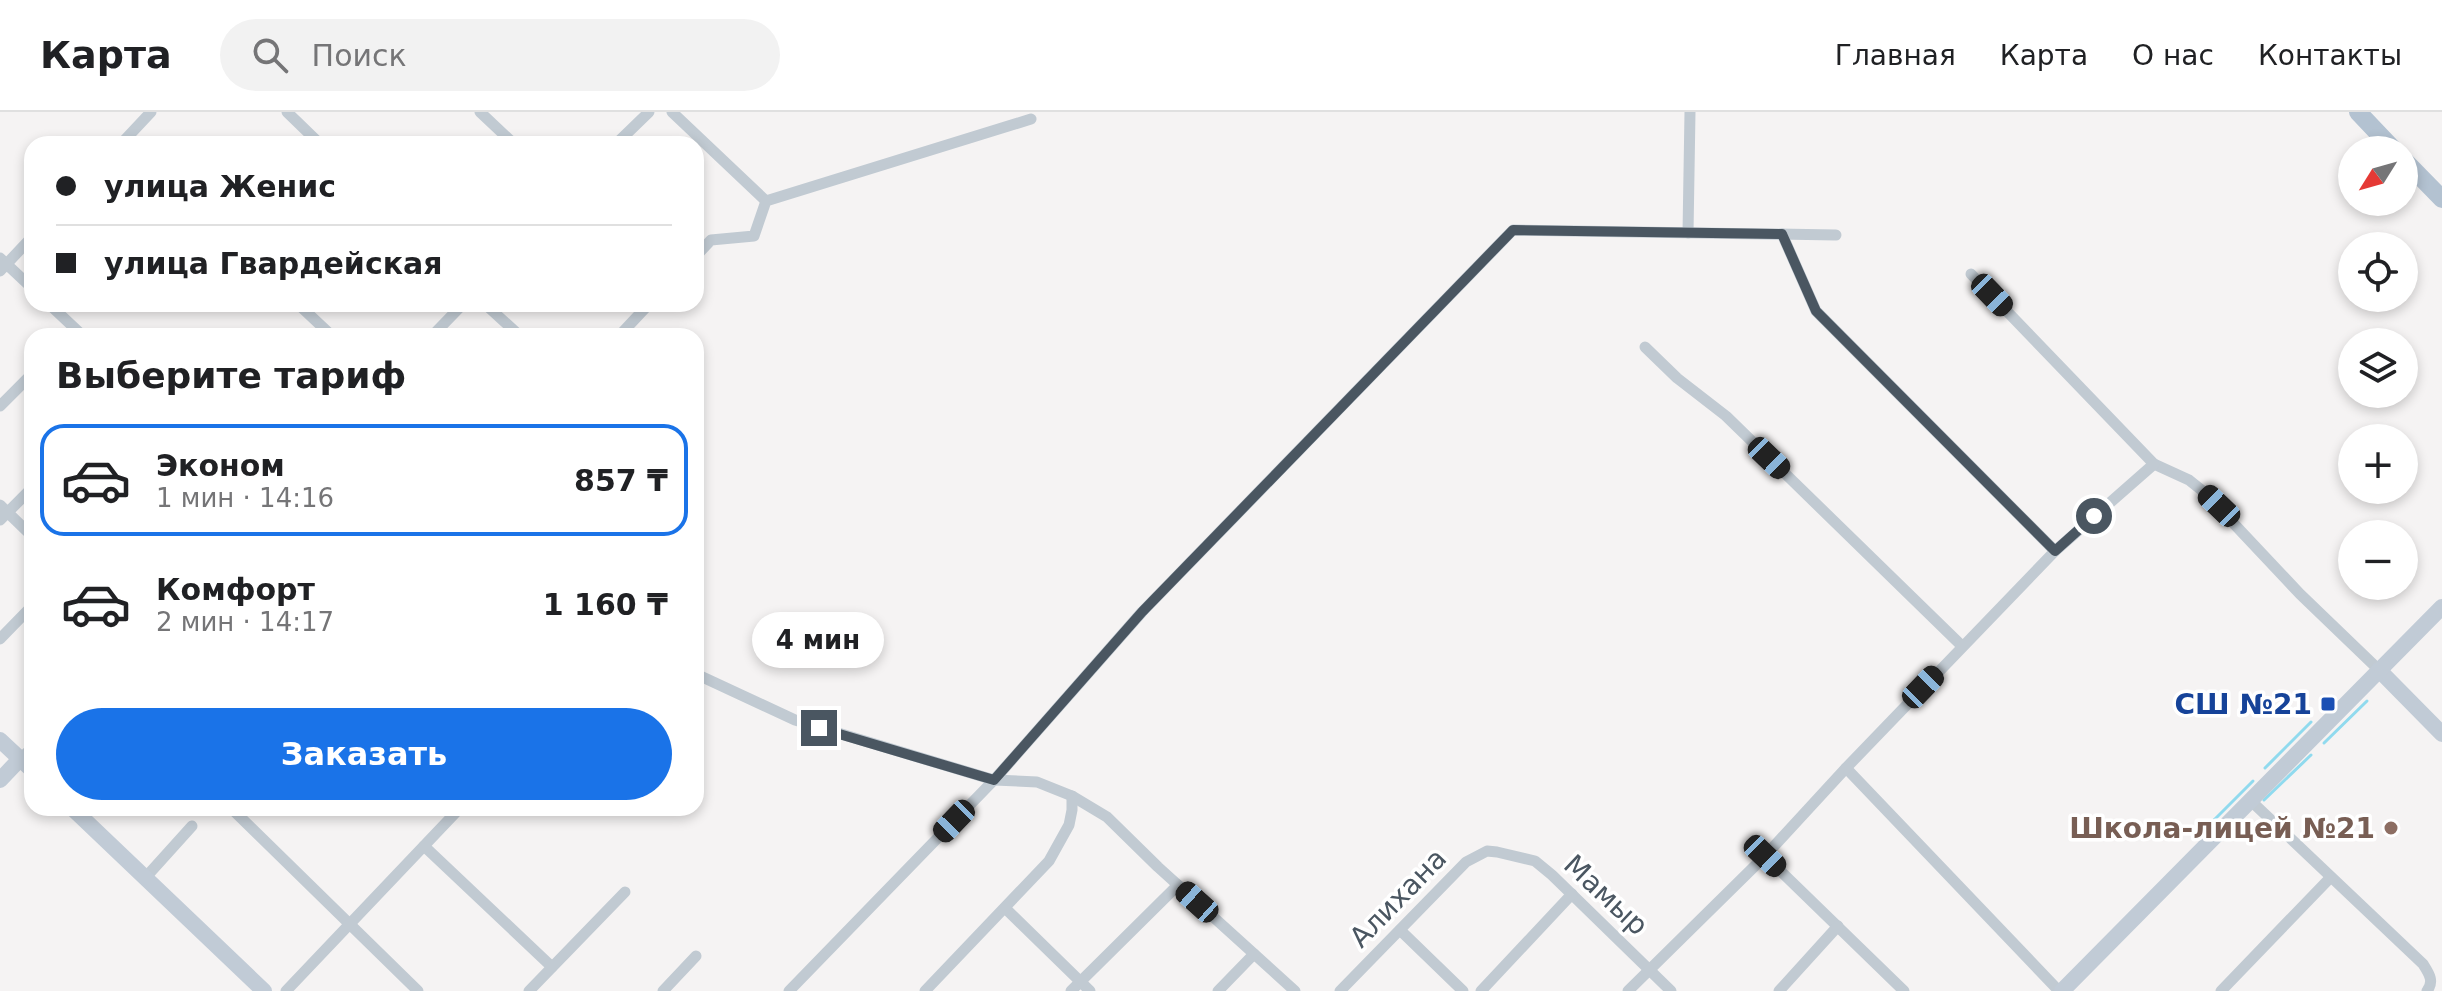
<!DOCTYPE html>
<html lang="ru">
<head>
<meta charset="utf-8">
<style>
  :root { --surface:#fff; --page:#f2f2f2; --text:#202124; --muted:#757577; --line:#e0e0e0; --accent:#1a73e8 }
  body { margin:0; font-family:"DejaVu Sans",sans-serif; background:var(--page); color:var(--text); height:100vh; display:flex; flex-direction:column; font-size:30px; white-space:nowrap }
  * { box-sizing:border-box; margin:0 }
  p { font-size:26px; color:var(--muted) }
  .icon { flex:none; width:44px; height:44px; fill:none; stroke:currentColor; stroke-width:2; stroke-linecap:round; stroke-linejoin:round }
  .map { position:relative; flex:1; overflow:hidden }
  .panel { position:absolute; left:24px; top:216px; width:680px; height:488px; display:flex; flex-direction:column; background:var(--surface); border-radius:24px; box-shadow:0 4px 12px #0003 }
  .panel>* { flex:none }
  .top-card { position:absolute; left:24px; top:24px; width:680px; height:176px; border-radius:24px; box-shadow:0 4px 12px #0003; display:grid; align-content:center; height:176px; padding:0 32px; background:var(--surface) }
  .needle { width:52px; rotate:233deg }
  .tools { position:absolute; left:2338px; top:24px; display:grid; gap:16px }
  .tools a { display:grid; place-items:center; width:80px; height:80px; border-radius:50%; background:var(--surface); box-shadow:0 4px 12px #0003; font-size:40px }
  .end { position:absolute; width:36px; height:36px; margin:-18px; border:10px solid #4a5661; background:#fff; box-shadow:0 0 0 4px #fff }
  .from { border-radius:50% }
  .bubble { position:absolute; height:56px; border-radius:28px; background:var(--surface); box-shadow:0 4px 12px #0003; font-size:26px; font-weight:700; line-height:56px; text-align:center }
  .car { position:absolute; width:24px; height:48px; margin:-24px -12px; border-radius:10px; box-shadow:0 0 6px 2px #0007; background:linear-gradient(#222 24%,#8ab4d8 0 40%,#222 0 76%,#8ab4d8 0 86%,#222 0) }
  .top-card b { display:flex; align-items:center; gap:28px; height:76px; font-size:30px }
  .top-card b+b { border-top:2px solid var(--line) }
  .top-card i { width:20px; height:20px; background:var(--text) }
  ul { padding:0; list-style:none }
  li { display:flex; align-items:center; gap:24px; height:112px; margin:0 16px 12px; padding:0 16px; border:4px solid transparent; border-radius:24px }
  li div { flex:1 }
  li b { display:block; font-size:30px }
  li em { font-style:normal; font-weight:700 }
  li.selected { border-color:var(--accent) }
  li>.icon { width:72px; height:72px; stroke-width:1.5 }
  h2 { padding:0 32px; font-size:36px; line-height:96px }
  .cta { display:flex; gap:16px; margin-top:auto; padding:16px 32px }
  .cta a { flex:1; height:92px; border-radius:48px; background:var(--accent); color:#fff; font-size:32px; font-weight:700; line-height:92px; text-align:center }
  header { display:flex; align-items:center; gap:48px; box-sizing:border-box; height:112px; padding:0 40px; background:var(--surface); border-bottom:2px solid var(--line) }
  header strong { font-size:38px }
  nav { display:flex; gap:44px; margin-inline-start:auto; font-size:28px }
  .search { width:560px; height:72px; background:var(--page); display:flex; align-items:center; gap:20px; box-sizing:border-box; padding:0 28px; border-radius:44px; color:var(--muted); font-size:30px }
  .map>svg:first-child { display:block }
  .lines { fill:none; stroke-linecap:round; stroke-linejoin:round }
  .stream { stroke:#90daee; stroke-width:3 }
  .street { stroke:#c1cad2; stroke-width:11 }
  .secondary { stroke:#c1cbd6; stroke-width:16 }
  .primary { stroke:#b3c2d1; stroke-width:18 }
  .route { stroke:#4a5661; stroke-width:10 }
  .transit-dot { fill:#1a4fb4; stroke:#fff; stroke-width:3 }
  .education-dot { fill:#8d6e63; stroke:#fff; stroke-width:3 }
  .labels { text-anchor:middle; dominant-baseline:central; stroke-width:7; stroke-linejoin:round; paint-order:stroke }
  .transit-label { font-size:28px; font-weight:bold; fill:#164399; stroke:#fff; text-anchor:end }
  .education-label { font-size:28px; font-weight:bold; fill:#785e54; stroke:#fff; text-anchor:end }
  .street-label { font-size:28px; fill:#4a5661; stroke:#fff }
</style>
</head>
<body>
<header>
<strong>Карта</strong>
<div class="search"><svg class="icon" aria-label="search" viewBox="0 0 24 24"><circle cx="10" cy="10" r="6"/><path d="M15 15l6 6"/></svg>Поиск</div>
<nav><a>Главная</a><a>Карта</a><a>О нас</a><a>Контакты</a></nav>
</header>
<div class="map">
<svg width="2442" height="879" viewBox="0 0 2442 879">
  <rect width="100%" height="100%" fill="#f5f3f3"/>
  <g class="lines">
    <g class="stream">
      <polyline points="2324,631 2367,589"/>
      <polyline points="2265,656 2311,610"/>
      <polyline points="2264,688 2311,643"/>
      <polyline points="2198,724 2253,669"/>
    </g>
    <g class="street">
      <polyline points="287,0 320,32"/>
      <polyline points="480,0 514,32"/>
      <polyline points="672,0 766,89"/>
      <polyline points="121,32 151,0"/>
      <polyline points="616,32 649,0"/>
      <polyline points="1688,121 1690,0"/>
      <polyline points="1782,122 1816,199 2055,439"/>
      <polyline points="696,144 711,128 754,124 766,89 1031,7"/>
      <polyline points="0,146 32,176"/>
      <polyline points="0,159 32,125"/>
      <polyline points="1971,162 2154,352 2189,368 2204,380 2300,482 2379,558"/>
      <polyline points="49,192 83,224"/>
      <polyline points="298,192 332,224"/>
      <polyline points="485,192 520,224"/>
      <polyline points="432,224 463,192"/>
      <polyline points="619,224 649,192"/>
      <polyline points="1645,235 1677,266 1726,304 1962,534"/>
      <polyline points="0,294 32,262"/>
      <polyline points="0,393 32,424"/>
      <polyline points="0,408 32,376"/>
      <polyline points="0,527 32,494"/>
      <polyline points="696,562 795,608 994,668 1037,670 1072,684 1107,705 1158,755 1295,879"/>
      <polyline points="20,647 32,636"/>
      <polyline points="1846,656 2059,879"/>
      <path d="M2250,688L2423,852C2428,860 2435,869 2427,879"/>
      <polyline points="231,696 418,879"/>
      <polyline points="424,734 552,855"/>
      <polyline points="1765,744 1904,879"/>
      <polyline points="146,765 192,714"/>
      <polyline points="1005,796 1090,879"/>
      <polyline points="1400,818 1463,879"/>
      <polyline points="286,879 460,696"/>
      <polyline points="529,879 625,780"/>
      <polyline points="663,879 696,844"/>
      <polyline points="789,879 994,668 1142,500 1513,118 1836,123"/>
      <polyline points="925,879 1049,749 1069,713 1072,698 1072,684"/>
      <polyline points="1071,879 1178,773"/>
      <polyline points="1218,879 1254,842"/>
      <polyline points="1340,879 1466,750 1487,739 1497,740 1535,749 1552,763 1671,879"/>
      <polyline points="1481,879 1572,782"/>
      <polyline points="1628,879 1765,744 1846,656 2055,439 2154,352"/>
      <polyline points="1779,879 1838,814"/>
      <polyline points="2221,879 2330,766"/>
    </g>
    <g class="secondary">
      <polyline points="2379,558 2442,622"/>
      <polyline points="0,628 32,658"/>
      <polyline points="0,668 20,647"/>
      <polyline points="72,696 264,879"/>
      <polyline points="2062,879 2442,495"/>
    </g>
    <g class="primary">
      <polyline points="2358,0 2394,38"/>
      <polyline points="2404,48 2442,87"/>
    </g>
  </g>
  <g class="lines">
    <polyline class="route" points="819,616 994,668 1142,500 1513,118 1782,122 1816,199 2055,439 2094,404"/>
  </g>
  <rect class="transit-dot" x="2320" y="584" width="16" height="16" rx="4"/>
  <circle class="education-dot" cx="2391" cy="716" r="8"/>
  <g class="labels">
    <g class="transit-label">
      <text x="2312" y="592">СШ №21</text>
    </g>
    <g class="education-label">
      <text x="2375" y="716">Школа-лицей №21</text>
    </g>
    <g class="street-label">
      <text transform="translate(1606 783) rotate(43)">Мамыр</text>
      <text transform="translate(1398 786) rotate(-46)">Алихана</text>
    </g>
  </g>
</svg>
<div class="tools">
<a><svg class="needle" viewBox="-14 -14 28 28"><path d="M0-13l5 13h-10z" fill="#e53935"/><path d="M0 13l5-13h-10z" fill="#757577"/></svg></a>
<a><svg class="icon" aria-label="locate" viewBox="0 0 24 24"><circle cx="12" cy="12" r="6"/><path d="M12 2v4M12 18v4M2 12h4M18 12h4"/></svg></a>
<a><svg class="icon" aria-label="layers" viewBox="0 0 24 24"><path d="M12 4l9 5-9 5-9-5zM3 14l9 5 9-5"/></svg></a>
<a>+</a>
<a>−</a>
</div>
<i class="end from" style="left:2094px;top:404px"></i>
<i class="end" style="left:819px;top:616px"></i>
<div class="bubble" style="left:752px;top:500px;width:132px">4 мин</div>
<i class="car" style="left:1992px;top:183px;rotate:136deg"></i>
<i class="car" style="left:1769px;top:346px;rotate:134deg"></i>
<i class="car" style="left:2219px;top:394px;rotate:314deg"></i>
<i class="car" style="left:1923px;top:575px;rotate:44deg"></i>
<i class="car" style="left:954px;top:709px;rotate:224deg"></i>
<i class="car" style="left:1765px;top:744px;rotate:134deg"></i>
<i class="car" style="left:1197px;top:790px;rotate:312deg"></i>
<div class="top-card">
<b><i class="from"></i>улица Женис</b>
<b><i></i>улица Гвардейская</b>
</div>
<section class="panel">
<h2>Выберите тариф</h2>
<ul>
<li class="selected"><svg class="icon" aria-label="car" viewBox="0 0 24 24"><path d="M5 17H2v-5l4-1 3-4h7l3 4 3 1v5h-3M9 17h6M6 11h13"/><circle cx="7" cy="17" r="2"/><circle cx="17" cy="17" r="2"/></svg><div><b>Эконом</b><p>1 мин · 14:16</p></div><em>857 ₸</em></li>
<li><svg class="icon" aria-label="car" viewBox="0 0 24 24"><path d="M5 17H2v-5l4-1 3-4h7l3 4 3 1v5h-3M9 17h6M6 11h13"/><circle cx="7" cy="17" r="2"/><circle cx="17" cy="17" r="2"/></svg><div><b>Комфорт</b><p>2 мин · 14:17</p></div><em>1 160 ₸</em></li>
</ul>
<div class="cta"><a>Заказать</a></div>
</section>
</div>
</body>
</html>
